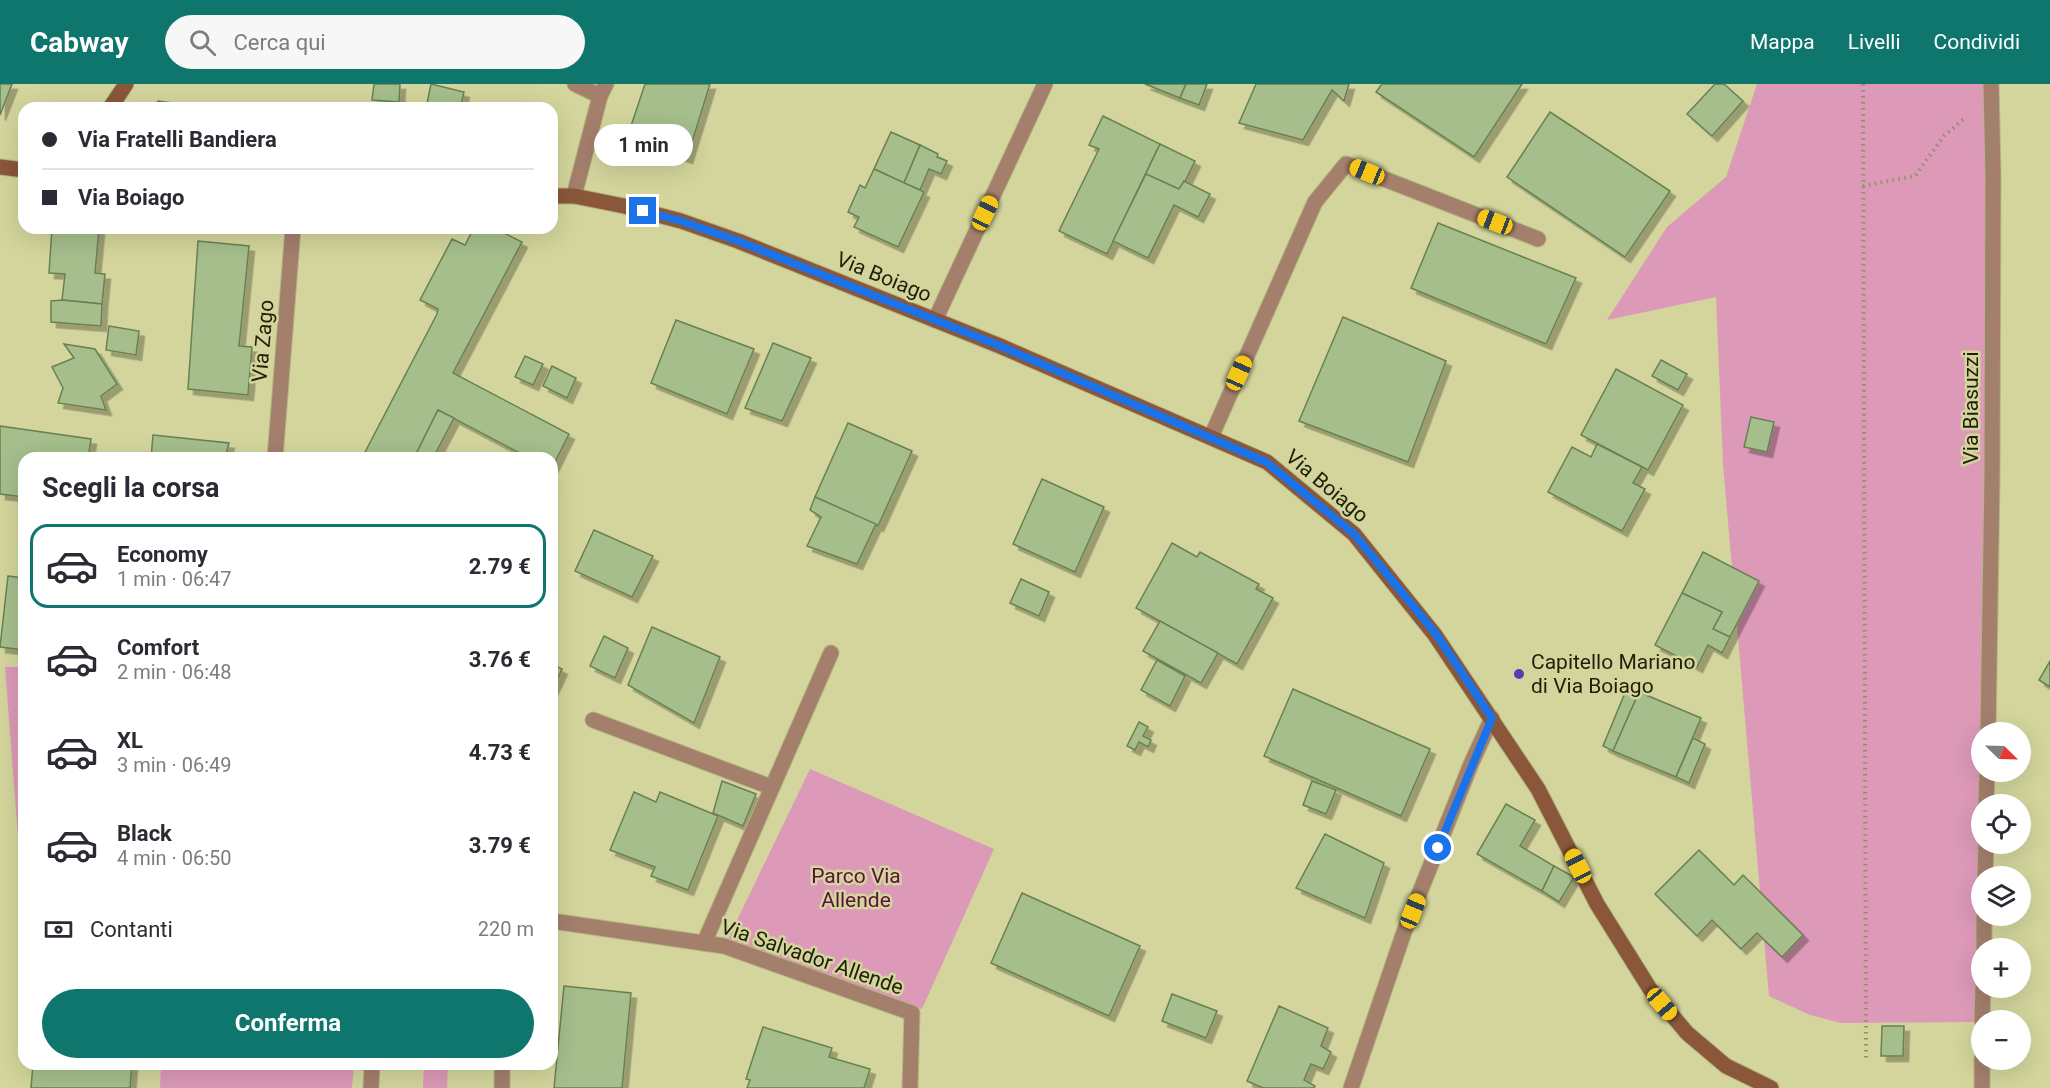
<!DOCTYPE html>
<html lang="it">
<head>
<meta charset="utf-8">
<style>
  :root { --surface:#fff; --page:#f7f7f7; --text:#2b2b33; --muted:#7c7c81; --line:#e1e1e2; --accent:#0f766e }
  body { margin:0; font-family:Roboto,sans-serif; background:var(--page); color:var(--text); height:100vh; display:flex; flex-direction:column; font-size:22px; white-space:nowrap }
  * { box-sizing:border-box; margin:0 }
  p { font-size:20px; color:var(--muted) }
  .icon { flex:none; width:33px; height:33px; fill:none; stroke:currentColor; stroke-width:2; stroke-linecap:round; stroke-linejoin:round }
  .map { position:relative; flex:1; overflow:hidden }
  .side { position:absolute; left:18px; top:368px; width:540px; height:618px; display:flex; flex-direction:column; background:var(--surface); border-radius:18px; box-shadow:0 6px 24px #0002 }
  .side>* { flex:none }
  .top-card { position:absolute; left:18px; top:18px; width:540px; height:132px; border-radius:18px; box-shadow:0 6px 24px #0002; display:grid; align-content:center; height:132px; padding:0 24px; background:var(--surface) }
  .needle { width:39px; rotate:113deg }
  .tools { position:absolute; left:1971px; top:638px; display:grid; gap:12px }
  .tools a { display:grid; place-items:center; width:60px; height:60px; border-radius:50%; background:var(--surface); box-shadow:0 6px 24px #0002; font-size:30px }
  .end { position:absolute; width:27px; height:27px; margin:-14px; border:8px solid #1a73e8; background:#fff; box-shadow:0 0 0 3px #fff }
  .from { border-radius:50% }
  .bubble { position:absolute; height:42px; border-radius:21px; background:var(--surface); box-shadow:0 6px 24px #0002; font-size:20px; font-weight:700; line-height:42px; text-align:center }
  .car { position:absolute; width:18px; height:36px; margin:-18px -9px; border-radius:8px; box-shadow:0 0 4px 2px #0007; background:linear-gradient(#f5c518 24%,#345 0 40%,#f5c518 0 76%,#345 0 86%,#f5c518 0) }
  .top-card b { display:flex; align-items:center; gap:21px; height:57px; font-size:22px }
  .top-card b+b { border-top:2px solid var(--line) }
  .top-card i { width:15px; height:15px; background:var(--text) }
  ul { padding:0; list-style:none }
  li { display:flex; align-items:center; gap:18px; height:84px; margin:0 12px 9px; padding:0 12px; border:3px solid transparent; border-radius:18px }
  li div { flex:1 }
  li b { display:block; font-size:22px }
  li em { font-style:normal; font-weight:700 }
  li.current { border-color:var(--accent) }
  li>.icon { width:54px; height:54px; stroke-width:1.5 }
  h2 { padding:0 24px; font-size:27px; line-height:72px }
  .pay { display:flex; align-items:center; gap:15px; height:66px; padding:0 24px; font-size:22px }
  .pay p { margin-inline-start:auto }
  .button { display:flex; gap:12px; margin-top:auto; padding:12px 24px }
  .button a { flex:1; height:69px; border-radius:36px; background:var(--accent); color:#fff; font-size:24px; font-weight:700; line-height:69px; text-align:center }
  header { display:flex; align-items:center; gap:36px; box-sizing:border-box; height:84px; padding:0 30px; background:var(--accent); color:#fff }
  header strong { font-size:28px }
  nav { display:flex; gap:33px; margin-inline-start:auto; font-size:21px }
  .search { width:420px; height:54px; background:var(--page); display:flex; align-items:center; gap:15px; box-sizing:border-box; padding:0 21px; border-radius:33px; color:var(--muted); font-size:22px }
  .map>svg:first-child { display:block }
  .green { fill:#dc99b8 }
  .building { fill:#a5be8c; stroke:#698151; stroke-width:1.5; filter:url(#shadow) }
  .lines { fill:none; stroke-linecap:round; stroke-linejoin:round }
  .lane-casing { stroke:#b3b482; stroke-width:17 }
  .street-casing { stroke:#b3b482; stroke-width:17 }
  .secondary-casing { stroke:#b3b482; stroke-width:17 }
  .path { stroke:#909165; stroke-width:4; stroke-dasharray:1.5 4.5; stroke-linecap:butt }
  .lane { stroke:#a37f6c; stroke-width:15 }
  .street { stroke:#a37f6c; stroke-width:15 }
  .secondary { stroke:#8a573a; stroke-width:15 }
  .route { stroke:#1a73e8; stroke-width:8 }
  .poi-dot { fill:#5a39b1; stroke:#d3d59c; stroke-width:2 }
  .labels { text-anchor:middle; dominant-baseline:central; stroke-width:5; stroke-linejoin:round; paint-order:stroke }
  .street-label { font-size:21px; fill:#1f2009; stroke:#d3d59c }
  .poi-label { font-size:21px; fill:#1f2009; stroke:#d3d59c; text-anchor:start }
  .park-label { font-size:21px; fill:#5d103d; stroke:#d3d59c }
</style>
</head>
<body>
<header>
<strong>Cabway</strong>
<div class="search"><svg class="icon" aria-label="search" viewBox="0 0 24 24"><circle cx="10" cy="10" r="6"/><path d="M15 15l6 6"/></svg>Cerca qui</div>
<nav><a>Mappa</a><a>Livelli</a><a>Condividi</a></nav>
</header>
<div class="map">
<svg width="2050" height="1004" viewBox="0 0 2050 1004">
  <defs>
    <filter id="shadow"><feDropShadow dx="5.5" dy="5.5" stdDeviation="0" flood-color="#0004"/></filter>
  </defs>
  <rect width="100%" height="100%" fill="#d3d59c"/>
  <g class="green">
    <polygon points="1757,0 1990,0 1985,159 1981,902 1978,938 1841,939 1810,931 1769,912 1723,380 1716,213 1607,236 1667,143 1726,93"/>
    <polygon points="5,583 24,583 24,832"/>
    <polygon points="810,685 994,765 922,925 728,855"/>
    <polygon points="161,980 354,980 352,1004 160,1004"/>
    <polygon points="424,980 448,980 447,1004 423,1004"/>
  </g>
  <g class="building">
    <polygon points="0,0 12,0 0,31"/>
    <polygon points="374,0 400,0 399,18 372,16"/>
    <polygon points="431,0 464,8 460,24 426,24"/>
    <polygon points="645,0 710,0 687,74 627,54"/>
    <polygon points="1145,0 1186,0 1180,14"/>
    <polygon points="1186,0 1207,0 1199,21 1180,14"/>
    <polygon points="1256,0 1349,0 1344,17 1332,6 1303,56 1239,39"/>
    <polygon points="1382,0 1522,0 1474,73 1376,8"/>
    <polygon points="1715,0 1724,0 1743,17 1712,52 1687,30"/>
    <polygon points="158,17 209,24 157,24"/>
    <polygon points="1550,28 1670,107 1625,173 1507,93"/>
    <polygon points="1103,32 1160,60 1107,170 1059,147 1099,65 1089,61"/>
    <polygon points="891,48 920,61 904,99 874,85"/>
    <polygon points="1160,60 1195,77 1149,172 1114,156"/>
    <polygon points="920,61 938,70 937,73 947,77 941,90 929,85 920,106 904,99"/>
    <polygon points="874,85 924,108 898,163 854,143 859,133 848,128 860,101 865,104"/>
    <polygon points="1146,90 1179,105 1184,97 1210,110 1198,133 1174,121 1148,174 1113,157"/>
    <polygon points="1438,139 1576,194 1546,260 1411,204"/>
    <polygon points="52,144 99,145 95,189 105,190 102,220 62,216 65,190 49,189"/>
    <polygon points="474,144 494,144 522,158 453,289 569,350 552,384 552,374 529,374 438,326 414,374 362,374 437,230 438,225 420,216 452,155 465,161"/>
    <polygon points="198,157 249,162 239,262 252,263 248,311 188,305"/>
    <polygon points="62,216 102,220 101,242 51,238 51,217"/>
    <polygon points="1343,233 1446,277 1408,378 1299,337"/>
    <polygon points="676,236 754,265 727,330 651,299"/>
    <polygon points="109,242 139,247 136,271 106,266"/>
    <polygon points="773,259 811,274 782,337 745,324"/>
    <polygon points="64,260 95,265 117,300 101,312 106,326 58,319 63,304 52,283 74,274"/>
    <polygon points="525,272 543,280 533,301 515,293"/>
    <polygon points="1661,276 1687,290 1678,306 1652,292"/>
    <polygon points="552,282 576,294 567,314 543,302"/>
    <polygon points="1616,285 1683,321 1648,386 1581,351"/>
    <polygon points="438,326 454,334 433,374 414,374"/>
    <polygon points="1751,333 1774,338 1767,368 1744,363"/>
    <polygon points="848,339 912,367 878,442 815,413"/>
    <polygon points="0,342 91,355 88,374 24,374 24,413 0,410"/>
    <polygon points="153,351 229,359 225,374 151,374"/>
    <polygon points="1597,360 1642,383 1633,399 1645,405 1622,447 1548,408 1572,363 1591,373"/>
    <polygon points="1042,395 1104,423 1075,488 1013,460"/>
    <polygon points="815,413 876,440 857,480 807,462 821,433 810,426"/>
    <polygon points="594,446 653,472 632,513 575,487"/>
    <polygon points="1172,459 1197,473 1200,468 1259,500 1256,505 1273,514 1237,580 1136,524"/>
    <polygon points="1703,468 1759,497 1730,553 1713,545 1722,528 1682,509"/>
    <polygon points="8,492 24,494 24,566 0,563"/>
    <polygon points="1021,495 1049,508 1039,532 1010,519"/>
    <polygon points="1682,509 1722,528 1713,545 1730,553 1722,569 1708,561 1697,583 1655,561"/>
    <polygon points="1160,537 1218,569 1201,599 1143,567"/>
    <polygon points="652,543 720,573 694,639 628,601"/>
    <polygon points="604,552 628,564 615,594 590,582"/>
    <polygon points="1157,576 1185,592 1170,622 1141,606"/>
    <polygon points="2050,577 2050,603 2039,596"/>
    <polygon points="552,580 562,585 552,606"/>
    <polygon points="1627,604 1639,608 1613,667 1603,662"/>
    <polygon points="1293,605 1430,665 1401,732 1264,672"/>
    <polygon points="1639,608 1701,634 1676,693 1613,667"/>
    <polygon points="1139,638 1148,643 1143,652 1151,656 1148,663 1139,658 1135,666 1127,662"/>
    <polygon points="1693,654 1705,660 1689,699 1676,693"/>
    <polygon points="722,697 756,710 743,742 713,729"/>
    <polygon points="1312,697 1336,706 1326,730 1303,721"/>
    <polygon points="634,708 656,718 660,708 718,732 688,806 651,792 655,783 610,766"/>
    <polygon points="1506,720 1535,736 1520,762 1554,782 1542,807 1477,770"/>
    <polygon points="1325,750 1384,779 1365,834 1296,804"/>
    <polygon points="1699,766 1734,801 1743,791 1803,851 1782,873 1757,849 1741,865 1712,836 1697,852 1655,810"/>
    <polygon points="1554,782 1574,793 1559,818 1542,807"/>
    <polygon points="1022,809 1140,862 1109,932 991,879"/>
    <polygon points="564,902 631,909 622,1004 554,1004"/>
    <polygon points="1172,910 1217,927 1206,954 1162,937"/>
    <polygon points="1279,922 1328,944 1321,962 1331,968 1323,985 1311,980 1304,996 1315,1002 1314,1004 1263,1004 1247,997"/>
    <polygon points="1882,942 1904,942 1903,972 1881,972"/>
    <polygon points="763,943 832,964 829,973 870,985 864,1004 747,1004 750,996 746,995"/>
    <polygon points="33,980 112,980 132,981 130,1004 31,1004"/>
  </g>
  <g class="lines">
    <g class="lane-casing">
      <polyline id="lane" points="600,12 606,0"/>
    </g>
    <g class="street-casing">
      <g id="street">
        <polyline points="574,112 600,12 575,0"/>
        <polyline points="935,236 1045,0"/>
        <polyline points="1211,353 1315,118 1346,80 1538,155"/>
        <polyline points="275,374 293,144"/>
        <polyline points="593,636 771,703"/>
        <polyline points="1988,648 1992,394 1993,91 1991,0"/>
        <polyline points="1986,720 1987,687"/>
        <polyline points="1985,792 1986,759"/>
        <polyline points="552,837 724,862 912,929 910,1004"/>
        <polyline points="704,859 831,569"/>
        <polyline points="1984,864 1984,831"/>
        <polyline points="1982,936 1983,903"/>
        <polyline points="502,980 502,1004"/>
        <polyline points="371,1004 372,980"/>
        <polyline points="1351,1004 1404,848 1471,680 1492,634"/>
        <polyline points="1982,1004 1982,975"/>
      </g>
    </g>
    <g class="secondary-casing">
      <g id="secondary">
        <polyline points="110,24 126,0"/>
        <polyline points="0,83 24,86"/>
        <polyline points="552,112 574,112 624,122 681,137 738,157 1000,262 1267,378 1354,450 1435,551 1538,705 1597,820 1650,905 1687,949 1726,982 1771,1004"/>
      </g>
    </g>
    <g class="path">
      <polyline points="1863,0 1866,976"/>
      <polyline points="1863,102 1915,92 1944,52 1966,33"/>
    </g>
    <use href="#lane" class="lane"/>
    <use href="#street" class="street"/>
    <use href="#secondary" class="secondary"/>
  </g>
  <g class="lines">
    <polyline class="route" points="643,127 681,137 738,157 1000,262 1266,378 1354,450 1436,550 1492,634 1438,764"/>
  </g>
  <circle class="poi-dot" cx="1519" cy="590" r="6"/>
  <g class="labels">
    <g class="street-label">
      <text transform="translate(884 193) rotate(22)">Via Boiago</text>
      <text transform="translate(263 257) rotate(-85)">Via Zago</text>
      <text transform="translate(1971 324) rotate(-90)">Via Biasuzzi</text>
      <text transform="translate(1327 402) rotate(40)">Via Boiago</text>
      <text transform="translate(812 873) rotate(19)">Via Salvador Allende</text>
    </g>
    <g class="poi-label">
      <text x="1531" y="578">Capitello Mariano<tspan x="1531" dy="24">di Via Boiago</tspan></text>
    </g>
    <g class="park-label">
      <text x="856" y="792">Parco Via<tspan x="856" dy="24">Allende</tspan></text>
    </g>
  </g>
</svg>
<div class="tools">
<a><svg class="needle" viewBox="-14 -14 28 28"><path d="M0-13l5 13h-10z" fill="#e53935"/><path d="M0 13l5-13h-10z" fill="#7c7c81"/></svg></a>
<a><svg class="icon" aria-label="locate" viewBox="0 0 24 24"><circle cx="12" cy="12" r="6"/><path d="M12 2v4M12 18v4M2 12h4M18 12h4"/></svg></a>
<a><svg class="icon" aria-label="layers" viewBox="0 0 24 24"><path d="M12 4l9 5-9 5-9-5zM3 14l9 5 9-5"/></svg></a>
<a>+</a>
<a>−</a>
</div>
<i class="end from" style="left:1438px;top:764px"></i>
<i class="end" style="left:643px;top:127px"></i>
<div class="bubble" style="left:594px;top:40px;width:99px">1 min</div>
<i class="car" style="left:1367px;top:88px;rotate:292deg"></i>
<i class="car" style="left:985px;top:129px;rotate:25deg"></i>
<i class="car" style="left:1495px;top:138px;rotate:291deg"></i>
<i class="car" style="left:1239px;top:289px;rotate:24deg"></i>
<i class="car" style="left:1578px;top:782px;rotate:333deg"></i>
<i class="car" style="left:1413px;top:827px;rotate:22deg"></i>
<i class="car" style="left:1662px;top:920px;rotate:140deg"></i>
<div class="top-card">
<b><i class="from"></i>Via Fratelli Bandiera</b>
<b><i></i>Via Boiago</b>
</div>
<section class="side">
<h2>Scegli la corsa</h2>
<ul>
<li class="current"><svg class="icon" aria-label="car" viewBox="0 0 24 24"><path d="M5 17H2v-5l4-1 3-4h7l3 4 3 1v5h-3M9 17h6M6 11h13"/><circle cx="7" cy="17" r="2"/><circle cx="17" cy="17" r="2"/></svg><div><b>Economy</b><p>1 min · 06:47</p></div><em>2.79 €</em></li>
<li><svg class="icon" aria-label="car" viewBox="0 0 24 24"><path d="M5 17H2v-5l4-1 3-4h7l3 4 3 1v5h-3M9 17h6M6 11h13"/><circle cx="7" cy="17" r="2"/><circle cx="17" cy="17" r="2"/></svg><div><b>Comfort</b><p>2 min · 06:48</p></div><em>3.76 €</em></li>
<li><svg class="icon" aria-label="car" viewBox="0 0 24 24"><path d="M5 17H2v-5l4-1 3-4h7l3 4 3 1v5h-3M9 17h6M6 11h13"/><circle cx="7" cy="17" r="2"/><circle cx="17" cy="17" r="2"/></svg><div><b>XL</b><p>3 min · 06:49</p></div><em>4.73 €</em></li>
<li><svg class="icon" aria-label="car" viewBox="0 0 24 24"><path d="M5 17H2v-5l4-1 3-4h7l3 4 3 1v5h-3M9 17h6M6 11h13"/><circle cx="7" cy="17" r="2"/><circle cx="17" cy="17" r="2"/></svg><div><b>Black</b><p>4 min · 06:50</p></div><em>3.79 €</em></li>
</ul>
<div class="pay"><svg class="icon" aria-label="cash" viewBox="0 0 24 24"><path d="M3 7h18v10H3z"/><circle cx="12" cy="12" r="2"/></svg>Contanti<p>220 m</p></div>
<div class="button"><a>Conferma</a></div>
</section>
</div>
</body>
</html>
